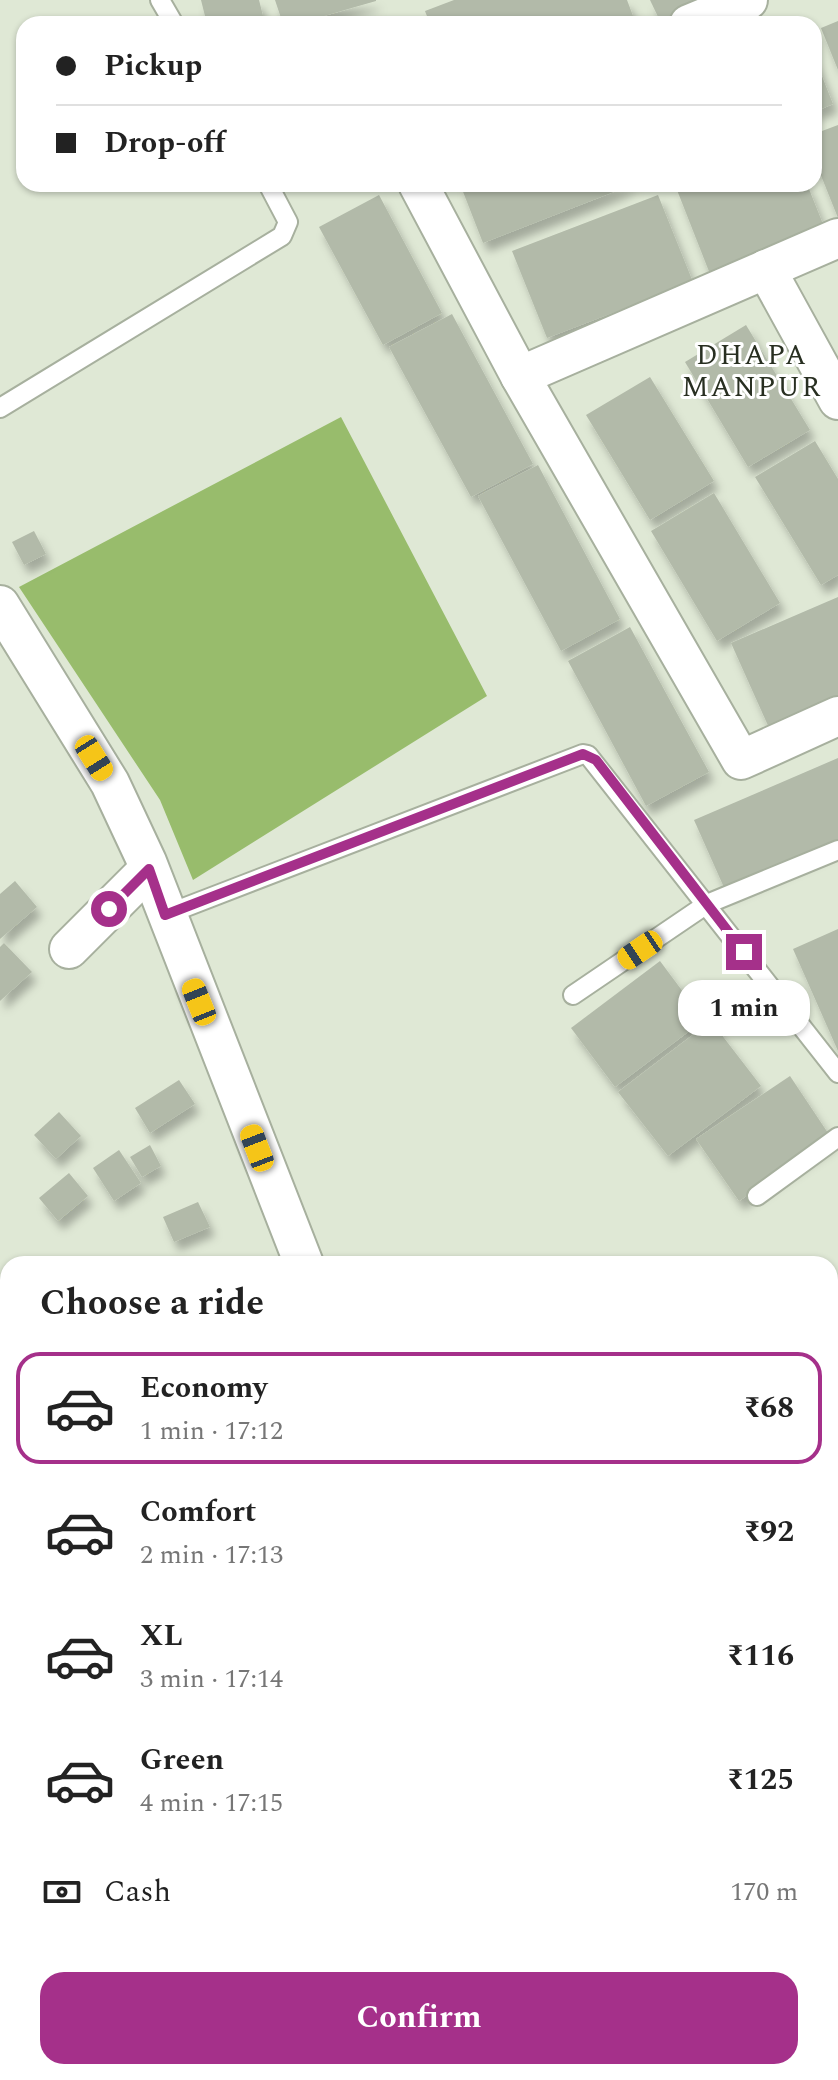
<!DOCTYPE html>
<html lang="en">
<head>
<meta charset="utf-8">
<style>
  :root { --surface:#fff; --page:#f6f6f6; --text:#222; --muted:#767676; --line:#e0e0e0; --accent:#a5308a }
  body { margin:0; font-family:Spectral,serif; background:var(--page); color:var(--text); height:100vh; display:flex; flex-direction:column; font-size:30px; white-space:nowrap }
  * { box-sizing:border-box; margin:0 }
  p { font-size:26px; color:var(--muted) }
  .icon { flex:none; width:44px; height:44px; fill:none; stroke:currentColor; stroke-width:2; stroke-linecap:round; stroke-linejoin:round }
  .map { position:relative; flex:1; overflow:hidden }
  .details { position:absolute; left:0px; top:1256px; width:838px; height:824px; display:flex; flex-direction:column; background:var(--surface); border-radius:24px 24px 0 0; box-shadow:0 2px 6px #0004 }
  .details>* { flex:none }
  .guide { position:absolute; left:16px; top:16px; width:806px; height:176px; border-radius:24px; box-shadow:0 2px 6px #0004; display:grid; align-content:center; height:176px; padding:0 40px; background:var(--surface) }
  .end { position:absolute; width:36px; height:36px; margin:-18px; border:10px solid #a5308a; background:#fff; box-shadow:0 0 0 4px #fff }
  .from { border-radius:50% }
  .bubble { position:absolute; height:56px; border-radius:24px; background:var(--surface); box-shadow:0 2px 6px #0004; font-size:26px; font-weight:700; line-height:56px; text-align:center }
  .car { position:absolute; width:24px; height:48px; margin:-24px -12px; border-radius:10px; box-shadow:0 0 6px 2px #0007; background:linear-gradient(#f5c518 24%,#345 0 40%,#f5c518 0 76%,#345 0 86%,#f5c518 0) }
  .guide b { display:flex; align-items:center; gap:28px; height:76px; font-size:30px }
  .guide b+b { border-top:2px solid var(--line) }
  .guide i { width:20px; height:20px; background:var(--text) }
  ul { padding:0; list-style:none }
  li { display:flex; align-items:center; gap:24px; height:112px; margin:0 16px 12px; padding:0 24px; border:4px solid transparent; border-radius:24px }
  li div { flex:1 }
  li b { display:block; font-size:30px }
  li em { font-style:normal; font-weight:700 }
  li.on { border-color:var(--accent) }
  li>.icon { width:72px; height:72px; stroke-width:1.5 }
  h2 { padding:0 40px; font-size:36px; line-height:96px }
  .pay { display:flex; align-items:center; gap:20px; height:88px; padding:0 40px; font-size:30px }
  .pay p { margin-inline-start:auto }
  .action { display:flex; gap:16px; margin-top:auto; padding:16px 40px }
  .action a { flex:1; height:92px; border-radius:24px; background:var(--accent); color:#fff; font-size:32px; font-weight:700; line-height:92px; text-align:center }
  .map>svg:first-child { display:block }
  .green { fill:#bdda9d }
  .water { fill:#98bc6c }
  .building { fill:#b2baa9; filter:url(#shadow) }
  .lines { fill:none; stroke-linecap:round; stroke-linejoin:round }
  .lane-casing { stroke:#a7b09e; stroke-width:22 }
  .street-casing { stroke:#a7b09e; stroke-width:42 }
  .lane { stroke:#fff; stroke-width:18 }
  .street { stroke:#fff; stroke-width:38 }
  .route { stroke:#a5308a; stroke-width:10 }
  .labels { text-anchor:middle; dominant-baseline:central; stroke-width:6; stroke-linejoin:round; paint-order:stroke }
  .neighbourhood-label { font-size:28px; letter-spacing:2px; fill:#282f21; stroke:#fff }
</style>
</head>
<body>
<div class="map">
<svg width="838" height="2080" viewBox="0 0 838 2080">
  <defs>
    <filter id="shadow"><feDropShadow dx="5" dy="9" stdDeviation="4" flood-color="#0004"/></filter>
  </defs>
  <rect width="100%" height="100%" fill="#dfe8d5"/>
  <polygon class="green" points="8,1660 8,1787 0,1780 0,1664"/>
  <polygon class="water" points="341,417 487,696 193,880 160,800 19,587"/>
  <g class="building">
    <polygon points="201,0 259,0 265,24 207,24"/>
    <polygon points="275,0 376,0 376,1 296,24 283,24"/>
    <polygon points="454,0 627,0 636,24 430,24 425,11"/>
    <polygon points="650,0 703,0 660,21"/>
    <polygon points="798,16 802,24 778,24"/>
    <polygon points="838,21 838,70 821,28"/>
    <polygon points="814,56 833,104 814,112"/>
    <polygon points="838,125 838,218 814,158 814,134"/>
    <polygon points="460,184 634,184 483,243"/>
    <polygon points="691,184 807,184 825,229 710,274 677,190"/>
    <polygon points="379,195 442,313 383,345 319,227"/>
    <polygon points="658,195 693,282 547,338 512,251"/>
    <polygon points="452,314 533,464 471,497 389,347"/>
    <polygon points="746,325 810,430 748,467 685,362"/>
    <polygon points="650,377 714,481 650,520 586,415"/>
    <polygon points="815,441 838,479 838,575 821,585 755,477"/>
    <polygon points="538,465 620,619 561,651 478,496"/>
    <polygon points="714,493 780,603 717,641 651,531"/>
    <polygon points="34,531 46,554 24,565 12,542"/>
    <polygon points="838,597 838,701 770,730 731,643"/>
    <polygon points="630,627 709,772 646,806 568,661"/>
    <polygon points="838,758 838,843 726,892 694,820"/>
    <polygon points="15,881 37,907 0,939 0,894"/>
    <polygon points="838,929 838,1051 793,949"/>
    <polygon points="4,943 32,972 0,1001 0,947"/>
    <polygon points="660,961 704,1020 615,1087 571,1028"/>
    <polygon points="711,1021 761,1086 668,1156 618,1092"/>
    <polygon points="790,1076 832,1139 739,1201 696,1139"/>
    <polygon points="179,1080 195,1104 150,1133 135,1108"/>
    <polygon points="59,1112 81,1136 56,1159 34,1135"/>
    <polygon points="150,1145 161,1166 142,1177 130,1157"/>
    <polygon points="119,1150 141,1183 114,1201 93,1168"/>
    <polygon points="69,1173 88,1196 58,1221 39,1198"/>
    <polygon points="198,1202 210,1227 174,1242 163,1217"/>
    <polygon points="838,1298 838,1398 830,1389 830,1305"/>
    <polygon points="830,1409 838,1417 838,1456 830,1463"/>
    <polygon points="838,1694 838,1729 830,1724 830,1705"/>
    <polygon points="838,1795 838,1840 830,1834 830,1808"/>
    <polygon points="838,1925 838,1947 830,1941"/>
    <polygon points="465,2072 496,2072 489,2080 475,2080"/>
    <polygon points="749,2072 764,2072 774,2080 743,2080"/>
  </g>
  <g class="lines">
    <g class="lane-casing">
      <g id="lane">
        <polyline points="160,0 174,24"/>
        <polyline points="0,408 282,236 288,222 268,184"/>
        <polyline points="165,915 583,754 588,755 838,1073"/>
        <polyline points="573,995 707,904 838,850"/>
        <polyline points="757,1196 838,1137"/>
        <polyline points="830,1536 838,1525"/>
      </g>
    </g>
    <g class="street-casing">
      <g id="street">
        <polyline points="689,24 748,0"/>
        <polyline points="418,184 520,376"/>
        <polyline points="838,238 520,376 741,760 838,716"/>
        <polyline points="766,269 838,400"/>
        <polyline points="0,605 110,783 147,862 304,1264"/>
        <polyline points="69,949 149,869"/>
        <polyline points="0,1786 8,1797"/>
        <polyline points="830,1849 838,1854"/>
        <polyline points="593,2072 601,2080"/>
        <polyline points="287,2080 292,2072"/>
      </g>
    </g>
    <use href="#lane" class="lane"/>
    <use href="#street" class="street"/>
  </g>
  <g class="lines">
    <polyline class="route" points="109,909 149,869 165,915 583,754 596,760 744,952"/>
  </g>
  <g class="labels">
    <g class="neighbourhood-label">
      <text x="752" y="355">DHAPA<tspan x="752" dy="32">MANPUR</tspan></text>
    </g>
  </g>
</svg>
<i class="end from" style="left:109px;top:909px"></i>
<i class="end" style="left:744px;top:952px"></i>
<div class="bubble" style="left:678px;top:980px;width:132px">1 min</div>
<i class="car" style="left:94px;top:758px;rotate:148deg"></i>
<i class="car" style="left:640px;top:950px;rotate:236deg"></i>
<i class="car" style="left:199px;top:1002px;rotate:338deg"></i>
<i class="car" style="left:257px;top:1148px;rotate:339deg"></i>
<div class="guide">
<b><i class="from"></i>Pickup</b>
<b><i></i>Drop-off</b>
</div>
<section class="details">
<h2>Choose a ride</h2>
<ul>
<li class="on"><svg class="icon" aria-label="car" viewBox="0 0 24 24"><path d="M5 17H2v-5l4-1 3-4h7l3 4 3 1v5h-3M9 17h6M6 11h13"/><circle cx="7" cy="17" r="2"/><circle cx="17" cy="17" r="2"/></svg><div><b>Economy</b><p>1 min · 17:12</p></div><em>₹68</em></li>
<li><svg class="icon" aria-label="car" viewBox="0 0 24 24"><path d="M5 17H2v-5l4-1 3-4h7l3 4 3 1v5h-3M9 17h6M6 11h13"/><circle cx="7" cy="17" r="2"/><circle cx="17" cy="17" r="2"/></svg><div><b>Comfort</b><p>2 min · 17:13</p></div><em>₹92</em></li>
<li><svg class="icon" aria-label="car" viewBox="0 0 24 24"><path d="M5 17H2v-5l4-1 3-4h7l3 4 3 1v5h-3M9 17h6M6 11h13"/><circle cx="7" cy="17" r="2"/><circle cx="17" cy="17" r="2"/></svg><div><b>XL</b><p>3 min · 17:14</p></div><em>₹116</em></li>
<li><svg class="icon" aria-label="car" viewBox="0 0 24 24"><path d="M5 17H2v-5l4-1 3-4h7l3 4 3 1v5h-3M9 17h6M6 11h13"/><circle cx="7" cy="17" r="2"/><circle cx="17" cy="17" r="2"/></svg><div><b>Green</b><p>4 min · 17:15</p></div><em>₹125</em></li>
</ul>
<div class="pay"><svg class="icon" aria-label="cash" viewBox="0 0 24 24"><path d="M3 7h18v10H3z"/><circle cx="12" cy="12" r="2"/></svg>Cash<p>170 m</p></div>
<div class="action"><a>Confirm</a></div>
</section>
</div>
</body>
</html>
